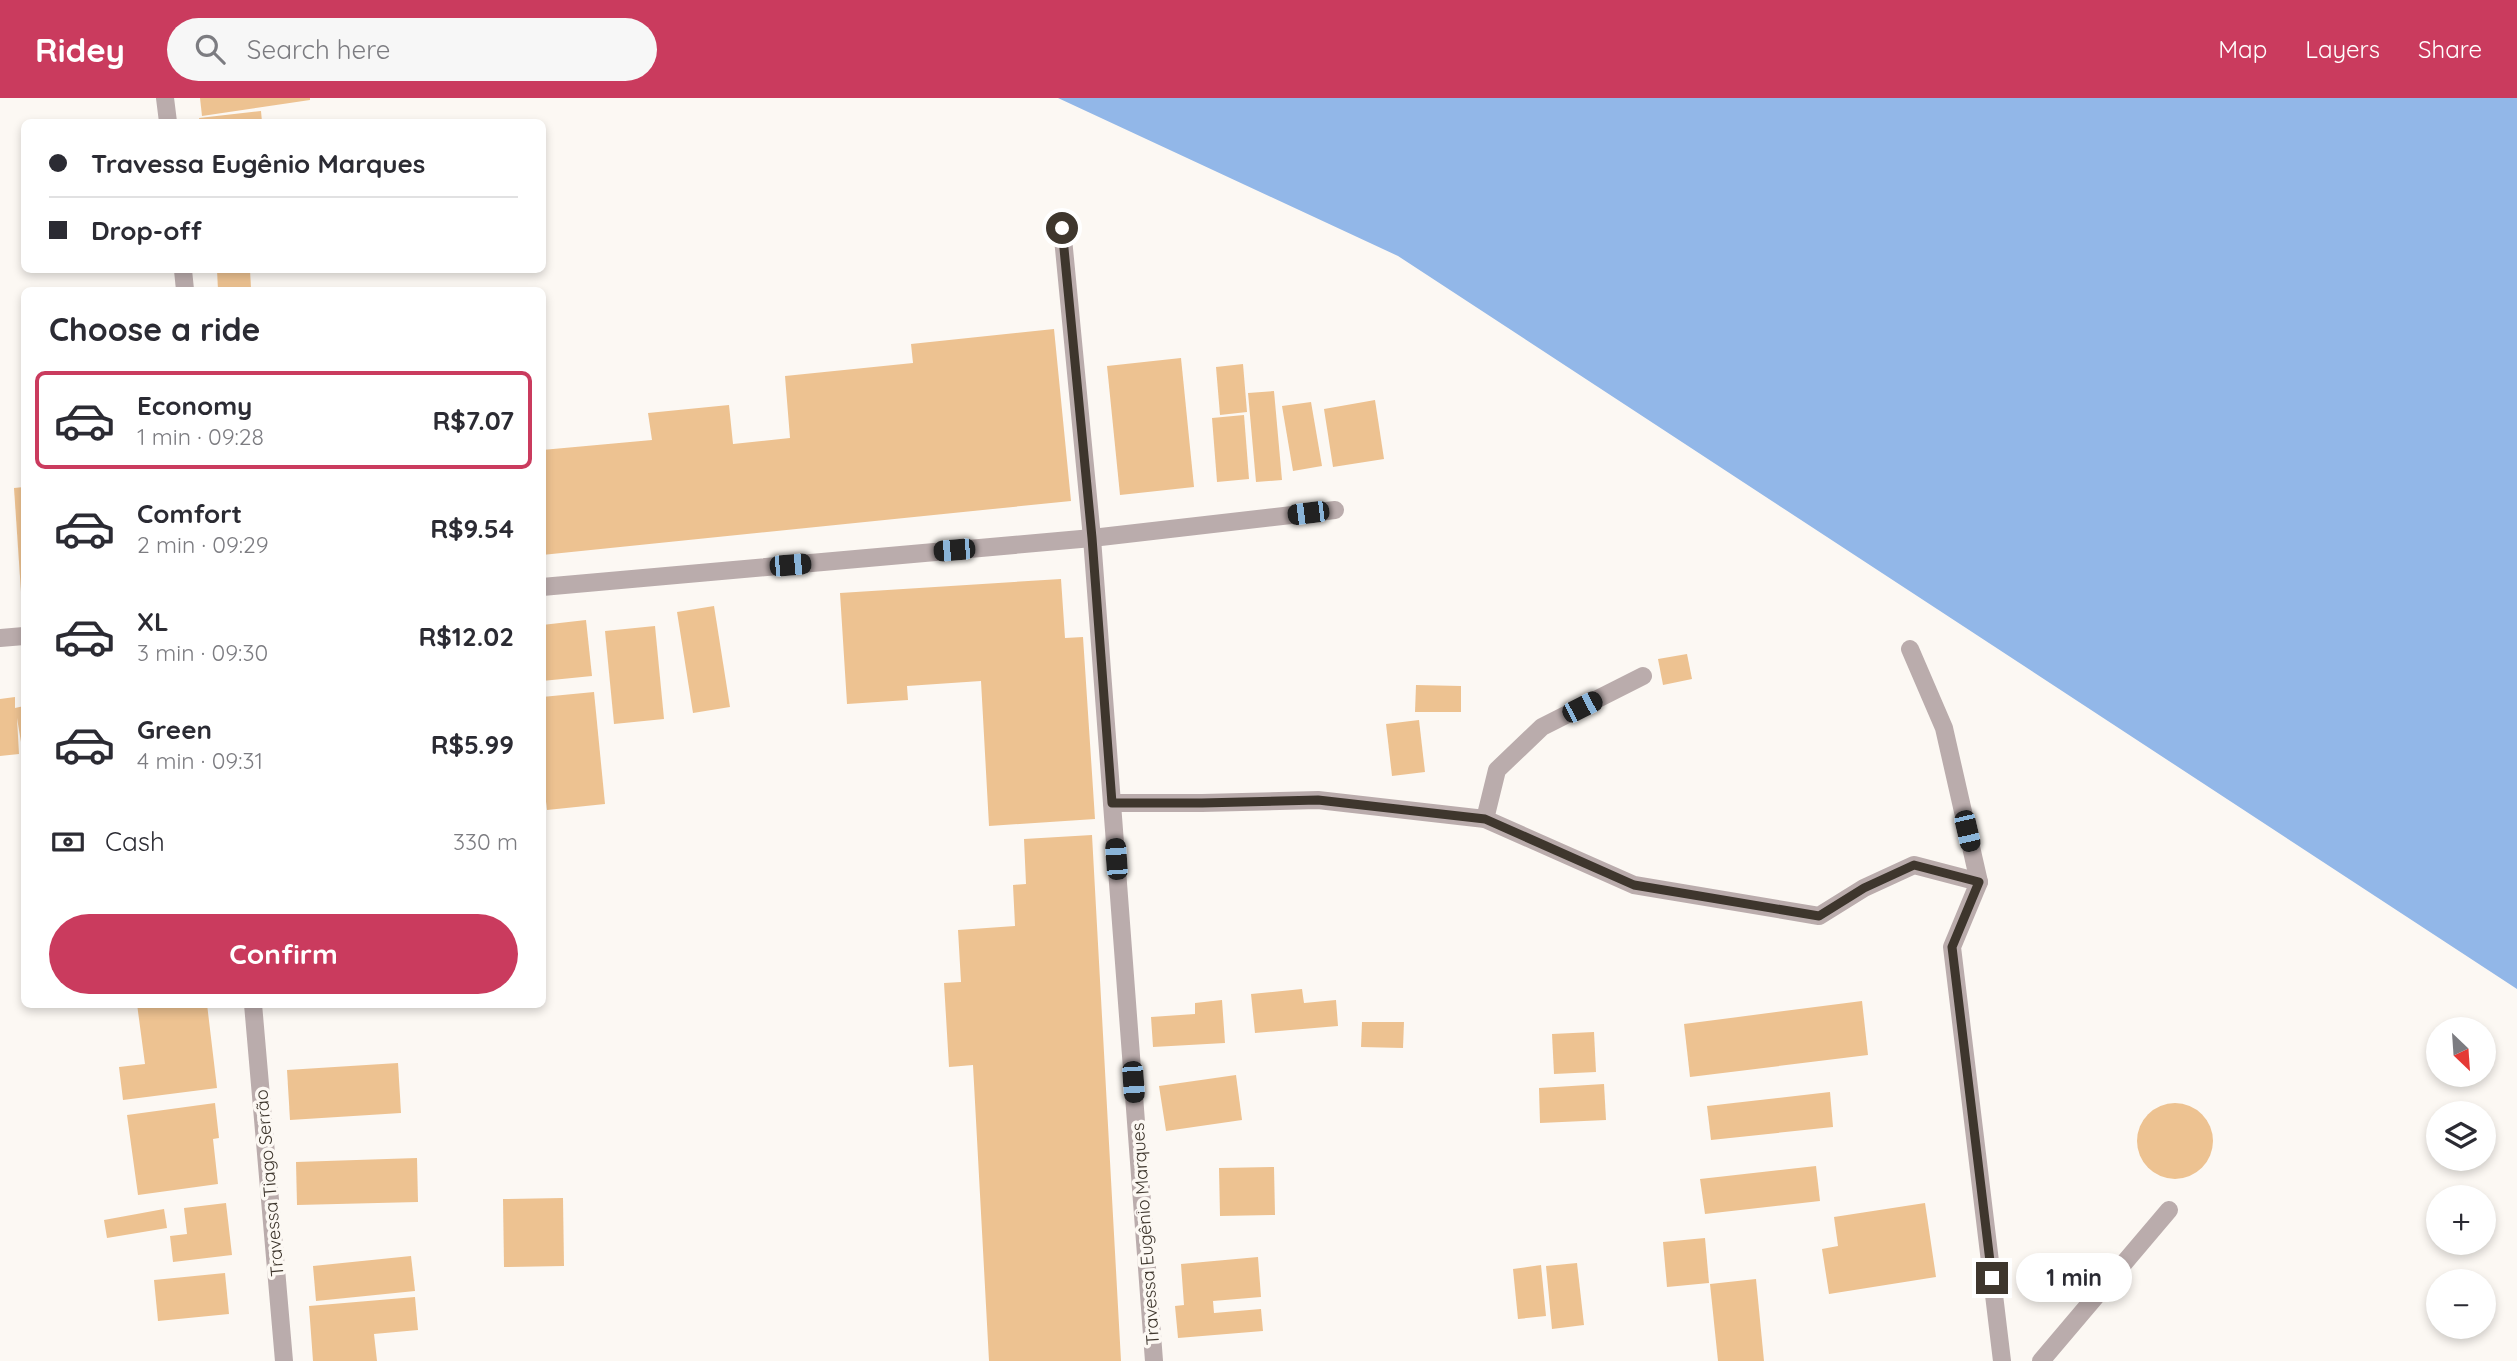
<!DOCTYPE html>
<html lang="en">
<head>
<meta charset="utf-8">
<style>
  :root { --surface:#fff; --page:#f7f7f7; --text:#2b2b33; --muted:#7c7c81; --line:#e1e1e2; --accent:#ca3b5e }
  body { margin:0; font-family:Quicksand,sans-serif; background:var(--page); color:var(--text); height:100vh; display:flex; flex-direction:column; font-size:26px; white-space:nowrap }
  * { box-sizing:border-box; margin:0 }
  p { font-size:23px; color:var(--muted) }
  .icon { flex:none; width:38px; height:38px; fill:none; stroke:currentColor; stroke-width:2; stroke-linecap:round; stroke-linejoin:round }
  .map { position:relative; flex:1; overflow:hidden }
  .details { position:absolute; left:21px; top:189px; width:525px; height:721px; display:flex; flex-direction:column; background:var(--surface); border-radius:10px; box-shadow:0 4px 10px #0003 }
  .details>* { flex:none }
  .guide { position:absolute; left:21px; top:21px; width:525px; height:154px; border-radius:10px; box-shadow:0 4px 10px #0003; display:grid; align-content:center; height:154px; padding:0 28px; background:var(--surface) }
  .needle { width:46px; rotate:155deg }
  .controls { position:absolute; left:2426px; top:919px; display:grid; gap:14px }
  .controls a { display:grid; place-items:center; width:70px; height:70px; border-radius:50%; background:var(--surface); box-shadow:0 4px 10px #0003; font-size:35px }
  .end { position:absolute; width:32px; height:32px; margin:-16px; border:9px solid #3e362d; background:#fff; box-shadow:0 0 0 4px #fff }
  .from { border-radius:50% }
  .bubble { position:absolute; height:49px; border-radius:24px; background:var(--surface); box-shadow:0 4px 10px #0003; font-size:23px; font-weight:700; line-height:49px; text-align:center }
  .car { position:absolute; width:21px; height:42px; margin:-21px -10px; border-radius:9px; box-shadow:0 0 5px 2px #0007; background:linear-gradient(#222 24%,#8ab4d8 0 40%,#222 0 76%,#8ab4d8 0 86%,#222 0) }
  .guide b { display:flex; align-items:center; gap:24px; height:66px; font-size:26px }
  .guide b+b { border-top:2px solid var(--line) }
  .guide i { width:18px; height:18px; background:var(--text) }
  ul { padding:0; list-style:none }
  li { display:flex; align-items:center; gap:21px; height:98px; margin:0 14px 10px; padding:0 14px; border:4px solid transparent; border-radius:10px }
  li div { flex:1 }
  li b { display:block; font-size:26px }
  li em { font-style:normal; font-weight:700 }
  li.active { border-color:var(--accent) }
  li>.icon { width:63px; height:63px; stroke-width:1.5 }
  h2 { padding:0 28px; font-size:32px; line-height:84px }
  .pay { display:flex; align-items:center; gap:18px; height:77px; padding:0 28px; font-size:26px }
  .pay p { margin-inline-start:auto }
  .primary-button { display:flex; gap:14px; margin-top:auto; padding:14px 28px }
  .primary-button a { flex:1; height:80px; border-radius:42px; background:var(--accent); color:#fff; font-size:28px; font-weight:700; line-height:80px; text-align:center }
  header { display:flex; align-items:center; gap:42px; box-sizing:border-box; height:98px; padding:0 35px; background:var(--accent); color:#fff }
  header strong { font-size:33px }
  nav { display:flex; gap:38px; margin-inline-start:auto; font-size:24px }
  .search { width:490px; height:63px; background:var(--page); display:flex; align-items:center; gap:18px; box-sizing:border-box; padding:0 24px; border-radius:38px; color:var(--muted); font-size:26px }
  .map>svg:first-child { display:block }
  .water { fill:#92b7e8 }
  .building { fill:#edc291 }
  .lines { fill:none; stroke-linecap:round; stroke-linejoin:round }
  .minor { stroke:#baacac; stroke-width:18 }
  .tertiary { stroke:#baacac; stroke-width:18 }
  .route { stroke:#3e362d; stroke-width:9 }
  .labels { text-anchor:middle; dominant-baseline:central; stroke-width:7; stroke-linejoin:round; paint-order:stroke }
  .street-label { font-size:18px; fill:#3e362d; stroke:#fcf8f3 }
</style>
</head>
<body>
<header>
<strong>Ridey</strong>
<div class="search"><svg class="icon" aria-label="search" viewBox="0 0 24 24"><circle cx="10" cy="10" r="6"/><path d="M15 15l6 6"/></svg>Search here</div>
<nav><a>Map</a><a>Layers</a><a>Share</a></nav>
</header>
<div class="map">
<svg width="2517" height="1263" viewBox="0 0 2517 1263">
  <rect width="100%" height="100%" fill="#fcf8f3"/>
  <polygon class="water" points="1058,0 2517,0 2517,891 1398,158"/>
  <g class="building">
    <polygon points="200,0 310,0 310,2 202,18"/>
    <polygon points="261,13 262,24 200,24 199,20"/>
    <polygon points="217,172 250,172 251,190 218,192"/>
    <polygon points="1054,231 1071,403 542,457 542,352 652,342 648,315 729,307 733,346 790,340 785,278 913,265 911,246"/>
    <polygon points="1181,260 1194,389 1120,397 1107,268"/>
    <polygon points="1243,266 1247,314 1220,317 1216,269"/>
    <polygon points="1274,293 1282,382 1256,384 1248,295"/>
    <polygon points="1375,302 1384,361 1333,369 1324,311"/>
    <polygon points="1311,304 1322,368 1293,373 1282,308"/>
    <polygon points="1244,317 1249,381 1217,384 1212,320"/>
    <polygon points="24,389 24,509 22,509 14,390"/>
    <polygon points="1061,481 1065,540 1083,539 1095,721 989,728 981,583 907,588 908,602 847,606 840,495"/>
    <polygon points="714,508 730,609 693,615 677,514"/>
    <polygon points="586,522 592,578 542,583 542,527"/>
    <polygon points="655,528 664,621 614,626 605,533"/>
    <polygon points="1687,556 1692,581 1663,587 1658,561"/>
    <polygon points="1416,587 1461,588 1461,614 1415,614"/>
    <polygon points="594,594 605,706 547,712 542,669 542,599"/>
    <polygon points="15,599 15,610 24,608 24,662 17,620 19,656 0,658 0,601"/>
    <polygon points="1419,622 1425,674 1392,678 1386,626"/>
    <polygon points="1092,737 1121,1263 989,1263 973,967 949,969 944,885 961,884 958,832 1015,828 1013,787 1026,786 1024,741"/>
    <polygon points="1302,891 1304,905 1336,902 1338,928 1255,935 1251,896"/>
    <polygon points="1222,902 1225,945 1153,949 1151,919 1195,916 1195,905"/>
    <polygon points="1862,903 1868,957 1690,979 1684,926"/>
    <polygon points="137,906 207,906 217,990 123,1002 119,969 145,966"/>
    <polygon points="1362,924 1404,924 1403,950 1361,949"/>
    <polygon points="1594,934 1596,974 1554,976 1552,936"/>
    <polygon points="398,965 401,1015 290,1022 287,972"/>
    <polygon points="1236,977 1242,1022 1166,1033 1159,988"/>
    <polygon points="1604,986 1606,1022 1540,1025 1539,990"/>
    <polygon points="1830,994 1833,1029 1711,1042 1707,1008"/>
    <polygon points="215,1005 219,1040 213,1041 218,1086 138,1097 127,1017"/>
    <circle cx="2175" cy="1043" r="38"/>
    <polygon points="417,1060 418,1104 297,1107 296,1064"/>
    <polygon points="1816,1068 1820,1103 1705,1116 1700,1081"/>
    <polygon points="1274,1069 1275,1117 1220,1118 1219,1070"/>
    <polygon points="563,1100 564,1168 504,1169 503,1101"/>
    <polygon points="226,1105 232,1157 173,1164 170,1138 187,1136 184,1110"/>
    <polygon points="1925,1105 1936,1179 1829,1196 1822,1151 1838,1148 1834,1119"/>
    <polygon points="164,1111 167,1130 107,1140 104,1122"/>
    <polygon points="1705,1140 1709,1185 1667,1189 1663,1144"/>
    <polygon points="411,1158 415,1193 316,1203 313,1168"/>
    <polygon points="1258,1159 1261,1199 1213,1203 1214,1215 1261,1211 1263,1233 1178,1240 1175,1208 1184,1207 1181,1166"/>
    <polygon points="1577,1165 1584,1227 1552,1231 1546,1168"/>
    <polygon points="1541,1167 1546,1218 1518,1221 1513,1171"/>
    <polygon points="225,1175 229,1216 158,1223 154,1182"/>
    <polygon points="1756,1181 1764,1263 1718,1263 1710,1186"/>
    <polygon points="415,1199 418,1232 374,1236 377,1263 313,1263 309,1208"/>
  </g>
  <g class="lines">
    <g class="minor">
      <polyline points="165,0 168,24"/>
      <polyline points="1062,130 1092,440 1154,1263"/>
      <polyline points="183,172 185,192"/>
      <polyline points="1910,551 1944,630 1979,784 1952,849 2002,1263"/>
      <polyline points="1112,705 1202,705 1318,702 1485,721 1634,787 1819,818 1864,790 1914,767 1979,784"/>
      <polyline points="1485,721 1497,672 1542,629 1643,578"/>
      <polyline points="253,906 284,1263"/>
      <polyline points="2041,1263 2169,1112"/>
    </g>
    <g class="tertiary">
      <polyline points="542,489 1092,440 1335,412"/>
      <polyline points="0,540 24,538"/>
    </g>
  </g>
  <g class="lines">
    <polyline class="route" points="1062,130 1092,440 1112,705 1202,705 1318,702 1485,721 1634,787 1819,818 1864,790 1914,767 1979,784 1952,849 1992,1180"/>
  </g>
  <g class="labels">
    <g class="street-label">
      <text transform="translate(269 1085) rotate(-95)">Travessa Tiago Serrão</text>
      <text transform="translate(1145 1136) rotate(-94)">Travessa Eugênio Marques</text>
    </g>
  </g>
</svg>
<div class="controls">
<a><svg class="needle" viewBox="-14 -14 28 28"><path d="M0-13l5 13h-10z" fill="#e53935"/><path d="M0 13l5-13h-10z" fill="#7c7c81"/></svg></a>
<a><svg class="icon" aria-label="layers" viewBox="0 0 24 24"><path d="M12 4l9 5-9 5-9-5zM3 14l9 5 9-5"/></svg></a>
<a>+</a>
<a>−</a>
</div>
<i class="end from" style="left:1062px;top:130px"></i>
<i class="end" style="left:1992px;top:1180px"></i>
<div class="bubble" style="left:2016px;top:1155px;width:116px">1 min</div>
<i class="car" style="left:1308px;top:415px;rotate:263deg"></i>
<i class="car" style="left:954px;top:452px;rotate:265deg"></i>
<i class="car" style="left:790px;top:467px;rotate:85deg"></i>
<i class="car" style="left:1582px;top:609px;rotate:63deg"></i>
<i class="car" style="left:1967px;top:733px;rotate:167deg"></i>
<i class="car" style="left:1116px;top:761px;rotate:356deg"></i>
<i class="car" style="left:1133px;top:984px;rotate:176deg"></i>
<div class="guide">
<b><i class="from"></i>Travessa Eugênio Marques</b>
<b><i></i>Drop-off</b>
</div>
<section class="details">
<h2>Choose a ride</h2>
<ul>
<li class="active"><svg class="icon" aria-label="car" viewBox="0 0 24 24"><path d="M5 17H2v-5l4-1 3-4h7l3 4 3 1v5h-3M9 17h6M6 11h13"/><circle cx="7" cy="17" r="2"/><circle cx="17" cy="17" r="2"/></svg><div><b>Economy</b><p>1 min · 09:28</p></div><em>R$7.07</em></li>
<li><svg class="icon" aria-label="car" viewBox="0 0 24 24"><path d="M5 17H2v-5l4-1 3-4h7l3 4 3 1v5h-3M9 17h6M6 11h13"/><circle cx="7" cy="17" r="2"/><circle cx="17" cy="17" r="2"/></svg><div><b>Comfort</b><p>2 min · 09:29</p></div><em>R$9.54</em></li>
<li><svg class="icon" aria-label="car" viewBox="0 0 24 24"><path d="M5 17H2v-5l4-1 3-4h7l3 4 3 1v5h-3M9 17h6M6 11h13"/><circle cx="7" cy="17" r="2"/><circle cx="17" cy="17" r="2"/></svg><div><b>XL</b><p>3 min · 09:30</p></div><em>R$12.02</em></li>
<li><svg class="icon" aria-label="car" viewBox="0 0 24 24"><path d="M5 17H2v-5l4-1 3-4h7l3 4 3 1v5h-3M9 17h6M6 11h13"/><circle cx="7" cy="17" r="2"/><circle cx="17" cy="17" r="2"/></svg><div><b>Green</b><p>4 min · 09:31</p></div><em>R$5.99</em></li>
</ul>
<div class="pay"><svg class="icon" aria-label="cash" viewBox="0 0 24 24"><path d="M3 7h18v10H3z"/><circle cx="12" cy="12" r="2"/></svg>Cash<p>330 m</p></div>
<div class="primary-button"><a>Confirm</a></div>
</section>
</div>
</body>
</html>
